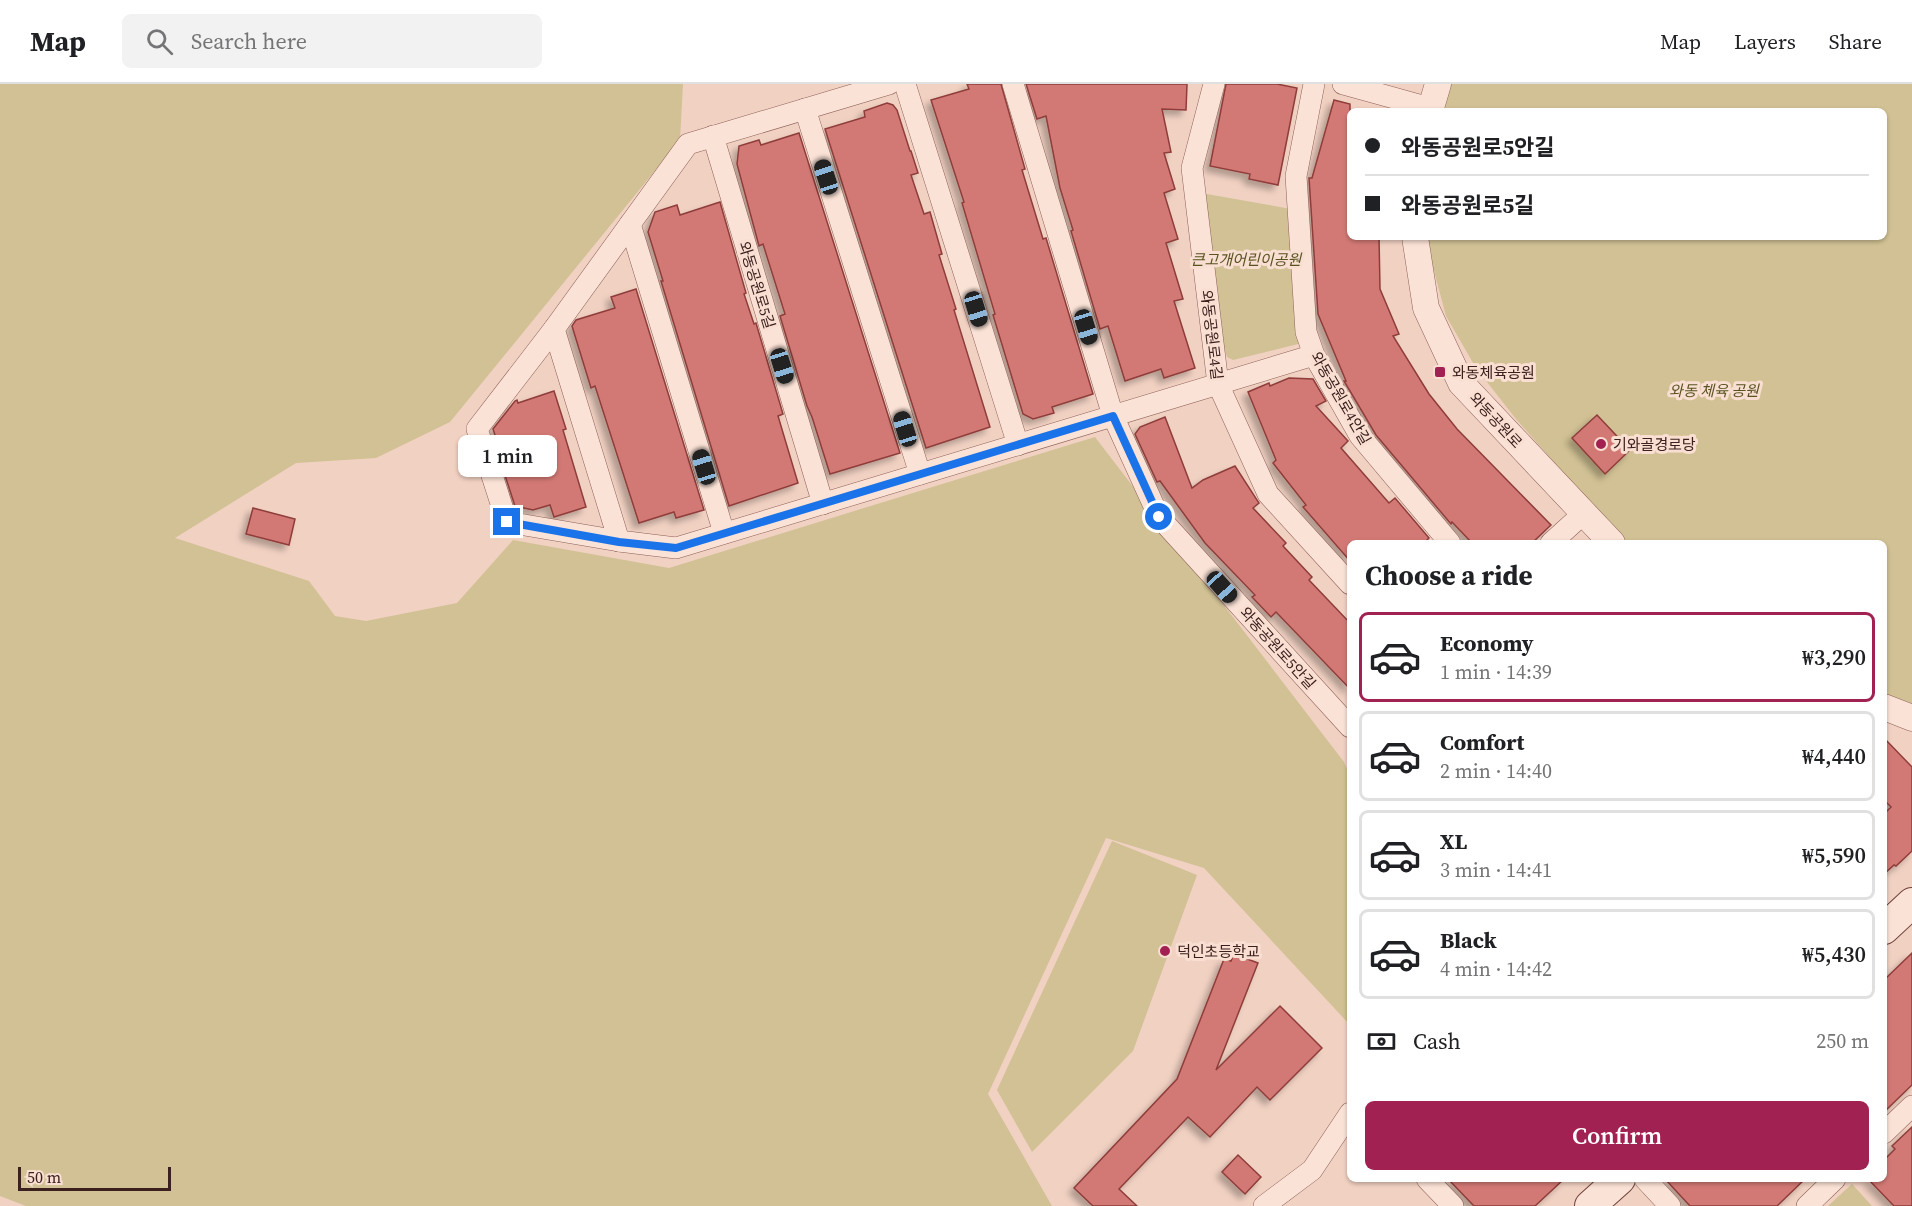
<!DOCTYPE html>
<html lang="en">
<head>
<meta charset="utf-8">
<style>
  :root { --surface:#fff; --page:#f2f2f2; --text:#202124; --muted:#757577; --line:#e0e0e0; --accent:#a12252 }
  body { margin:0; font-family:"Source Serif 4","Noto Sans KR",serif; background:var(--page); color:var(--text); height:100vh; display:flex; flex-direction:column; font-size:22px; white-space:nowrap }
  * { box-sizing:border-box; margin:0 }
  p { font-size:20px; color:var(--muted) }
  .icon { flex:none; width:33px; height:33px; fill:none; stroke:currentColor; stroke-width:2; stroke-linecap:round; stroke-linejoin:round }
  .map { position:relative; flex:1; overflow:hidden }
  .panel { position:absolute; left:1347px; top:456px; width:540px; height:642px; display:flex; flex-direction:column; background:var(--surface); border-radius:9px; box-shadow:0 2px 4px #0004 }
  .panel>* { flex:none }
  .hud { position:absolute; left:1347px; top:24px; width:540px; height:132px; border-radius:9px; box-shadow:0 2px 4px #0004; display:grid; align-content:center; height:132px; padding:0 18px; background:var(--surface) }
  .scale { position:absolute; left:18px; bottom:15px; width:153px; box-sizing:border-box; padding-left:6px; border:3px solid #3b201d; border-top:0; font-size:16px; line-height:21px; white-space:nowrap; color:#3b201d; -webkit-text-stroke:4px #f8dfd2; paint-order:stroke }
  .end { position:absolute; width:27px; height:27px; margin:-14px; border:8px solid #1a73e8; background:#fff; box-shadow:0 0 0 3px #fff }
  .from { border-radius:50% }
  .bubble { position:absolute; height:42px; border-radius:9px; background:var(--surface); box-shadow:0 2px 4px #0004; font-size:20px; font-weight:600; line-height:42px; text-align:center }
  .car { position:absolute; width:18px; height:36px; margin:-18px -9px; border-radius:8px; box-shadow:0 0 4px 2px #0007; background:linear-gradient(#222 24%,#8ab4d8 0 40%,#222 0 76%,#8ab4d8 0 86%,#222 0) }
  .hud b { display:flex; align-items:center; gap:21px; height:57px; font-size:22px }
  .hud b+b { border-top:2px solid var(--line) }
  .hud i { width:15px; height:15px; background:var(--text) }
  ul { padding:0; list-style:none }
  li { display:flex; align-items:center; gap:18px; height:90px; margin:0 12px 9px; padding:0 6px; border:3px solid var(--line); border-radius:9px }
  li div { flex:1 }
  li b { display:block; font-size:22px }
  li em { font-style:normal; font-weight:600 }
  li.active { border-color:var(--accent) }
  li>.icon { width:54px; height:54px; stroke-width:1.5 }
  h2 { padding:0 18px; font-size:27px; line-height:72px }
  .pay { display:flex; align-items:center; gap:15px; height:66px; padding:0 18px; font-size:22px }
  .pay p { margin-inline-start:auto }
  .cta { display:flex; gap:12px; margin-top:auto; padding:12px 18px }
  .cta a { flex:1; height:69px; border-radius:9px; background:var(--accent); color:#fff; font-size:24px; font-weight:600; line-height:69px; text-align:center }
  header { display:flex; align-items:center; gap:36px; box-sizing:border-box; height:84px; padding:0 30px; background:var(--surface); border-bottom:2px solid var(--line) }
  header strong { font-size:28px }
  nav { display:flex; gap:33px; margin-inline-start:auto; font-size:21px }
  .search { width:420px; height:54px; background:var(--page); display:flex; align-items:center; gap:15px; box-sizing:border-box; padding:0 21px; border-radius:9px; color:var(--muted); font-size:22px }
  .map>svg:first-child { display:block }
  .green { fill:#d1c194 }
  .building { fill:#d37974; stroke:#8e3d3b; stroke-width:1.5; filter:url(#shadow) }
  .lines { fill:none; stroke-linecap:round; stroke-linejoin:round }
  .minor-casing { stroke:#8d6057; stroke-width:22 }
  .tertiary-casing { stroke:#8d6057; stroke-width:27 }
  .secondary-casing { stroke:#6f413a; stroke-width:32 }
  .minor { stroke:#fbe2d6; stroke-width:21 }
  .tertiary { stroke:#fbe2d6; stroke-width:26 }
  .secondary { stroke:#fbe2d6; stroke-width:30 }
  .route { stroke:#1a73e8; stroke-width:8 }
  .poi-dot { fill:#a12252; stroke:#f8dfd2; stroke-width:2 }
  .labels { text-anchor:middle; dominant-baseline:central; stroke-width:6; stroke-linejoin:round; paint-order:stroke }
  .park-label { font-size:15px; font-style:italic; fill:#595322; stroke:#f8dfd2 }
  .street-label { font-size:15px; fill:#3b201d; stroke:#f8dfd2 }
  .poi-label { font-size:15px; fill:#3b201d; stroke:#f8dfd2; text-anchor:start }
</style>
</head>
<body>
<header>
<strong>Map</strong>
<div class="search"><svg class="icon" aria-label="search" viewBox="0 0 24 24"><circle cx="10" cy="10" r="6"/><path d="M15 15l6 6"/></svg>Search here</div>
<nav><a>Map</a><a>Layers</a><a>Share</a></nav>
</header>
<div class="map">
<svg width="1912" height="1122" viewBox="0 0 1912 1122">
  <defs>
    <filter id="shadow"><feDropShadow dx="-5" dy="5" stdDeviation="3" flood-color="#0004"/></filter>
  </defs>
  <rect width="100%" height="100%" fill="#f1d1c2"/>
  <g class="green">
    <polygon points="0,0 683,0 680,56 450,338 376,374 296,379 175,454 309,497 335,532 366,537 457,519 513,456 669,484 1095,353 1344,678 1350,692 1350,941 1204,784 1106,754 988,1010 1052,1122 26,1122 0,1112"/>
    <polygon points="1450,0 1912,0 1912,635 1884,622 1884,459 1625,459 1516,335 1476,284 1446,232 1425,153 1884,153 1884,27 1442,27"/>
    <polygon points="1201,109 1291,125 1303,253 1298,260 1233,276 1227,273 1198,178"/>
    <polygon points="1112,757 1197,791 1133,967 1032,1068 997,1006"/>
    <polygon points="1852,1100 1872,1122 1828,1122"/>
  </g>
  <g class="building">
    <polygon points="967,0 1001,0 1025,85 1022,86 1043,155 1046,154 1093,310 1052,323 1054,329 1033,335 1023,330 993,231 995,230 962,119 964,118 931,16 969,5"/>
    <polygon points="1026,0 1187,0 1186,26 1162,25 1171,68 1164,69 1175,105 1164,109 1178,155 1166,159 1183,215 1174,217 1195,284 1164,294 1161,285 1125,297 1108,242 1100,245 1071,147 1073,146 1060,104 1046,32 1037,35"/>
    <polygon points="1226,0 1277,0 1297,4 1278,101 1249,95 1250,90 1210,82"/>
    <polygon points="1334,16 1350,20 1350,153 1379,153 1380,205 1399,250 1393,252 1429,310 1457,345 1551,441 1532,459 1472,459 1452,438 1451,440 1376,351 1344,297 1346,297 1318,230 1309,94 1312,94"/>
    <polygon points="887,19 893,21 897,26 910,67 911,67 918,89 911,91 924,130 930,128 942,170 939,171 956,225 954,226 990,343 926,364 825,45 865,33 864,27"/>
    <polygon points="799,49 900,369 830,390 812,333 807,322 780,232 785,230 763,160 759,162 737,80 739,62 759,56 761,61"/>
    <polygon points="720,118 746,209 744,210 754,240 756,239 783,330 778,332 798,399 729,422 661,197 663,197 648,148 655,128 677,121 680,131"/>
    <polygon points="636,205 704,426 676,434 674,428 639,439 595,302 591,304 572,242 576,236 615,224 611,213"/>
    <polygon points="1289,294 1313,295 1326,317 1316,322 1348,357 1341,364 1389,419 1395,414 1429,454 1424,459 1350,459 1350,477 1303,423 1306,421 1273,379 1276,376 1248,308 1269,299 1270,302"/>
    <polygon points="554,307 566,345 563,346 586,423 554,433 550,421 533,426 515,422 501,379 504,378 493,345 515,317 517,316 518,319"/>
    <polygon points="1597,331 1630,366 1605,390 1572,354"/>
    <polygon points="1165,333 1192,404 1203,396 1235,382 1259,419 1253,424 1286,459 1283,462 1312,493 1309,496 1350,539 1350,605 1276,528 1271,533 1252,513 1255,511 1205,459 1160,397 1157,398 1135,350 1140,343"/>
    <polygon points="253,424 295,435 289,461 246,450"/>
    <polygon points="1884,654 1912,683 1912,767 1896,782 1894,781 1884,790 1884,730 1891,723 1884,716"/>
    <polygon points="1912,869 1912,1001 1884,1028 1884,896"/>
    <polygon points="1234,870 1258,879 1216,986 1280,922 1322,964 1270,1016 1257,1003 1210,1053 1188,1033 1119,1105 1137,1122 1093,1122 1074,1104 1177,995 1224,875 1231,877"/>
    <polygon points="1912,1043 1912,1122 1894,1122 1868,1095 1884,1095 1884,1076 1895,1065 1892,1062"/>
    <polygon points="1238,1071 1261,1093 1245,1110 1222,1088"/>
    <polygon points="1448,1095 1564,1095 1535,1122 1474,1122"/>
    <polygon points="1665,1095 1805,1095 1777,1122 1690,1122"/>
  </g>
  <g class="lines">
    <g class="minor-casing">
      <g id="minor">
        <polyline points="889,0 688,60 554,245 619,457 676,464 1314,271"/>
        <polyline points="905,0 1018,361"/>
        <polyline points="1013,0 1113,332 1159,433 1350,643"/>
        <polyline points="1214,0 1192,84 1218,300 1268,410 1350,500"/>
        <polyline points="1314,0 1296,92 1306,248 1314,271 1360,352 1450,459"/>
        <polyline points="1343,0 1430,24"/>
        <polyline points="805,25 920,390"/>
        <polyline points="713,52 823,420"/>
        <polyline points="630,140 724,449"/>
        <polyline points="554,245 477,345 507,438 619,457"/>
        <polyline points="1551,459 1584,429"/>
        <polyline points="1884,1049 1912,1022"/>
        <polyline points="1427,1095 1453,1122"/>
        <polyline points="1645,1095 1670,1122"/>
        <polyline points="1264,1122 1312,1086 1350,1029"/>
        <polyline points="1807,1122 1835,1095"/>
      </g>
    </g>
    <g class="tertiary-casing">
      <g id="tertiary">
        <polyline points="1430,27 1438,0"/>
        <polyline points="1415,153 1426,224 1461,299 1612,459"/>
        <polyline points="1884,623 1912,634"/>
      </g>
    </g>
    <g class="secondary-casing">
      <g id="secondary">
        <polyline points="1884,845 1912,819"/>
        <polyline points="1590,1122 1620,1095"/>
      </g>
    </g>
    <use href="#minor" class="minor"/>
    <use href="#tertiary" class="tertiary"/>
    <use href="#secondary" class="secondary"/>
  </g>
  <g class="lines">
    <polyline class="route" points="507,438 619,458 676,464 1113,332 1159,433"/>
  </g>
  <g class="poi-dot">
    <rect x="1434" y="282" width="12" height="12" rx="3"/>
    <circle cx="1601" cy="360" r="6"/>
    <circle cx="1165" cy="867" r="6"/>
  </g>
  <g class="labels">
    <g class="park-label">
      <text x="1246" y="175">큰고개어린이공원</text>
      <text x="1714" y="306">와동 체육 공원</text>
    </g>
    <g class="street-label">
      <text transform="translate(757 201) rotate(73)">와동공원로5길</text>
      <text transform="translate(1212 251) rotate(83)">와동공원로4길</text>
      <text transform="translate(1341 314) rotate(60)">와동공원로4안길</text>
      <text transform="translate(1496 336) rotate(47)">와동공원로</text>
      <text transform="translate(1278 564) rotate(48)">와동공원로5안길</text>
    </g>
    <g class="poi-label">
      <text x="1452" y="288">와동체육공원</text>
      <text x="1613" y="360">기와골경로당</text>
      <text x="1177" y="867">덕인초등학교</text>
    </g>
  </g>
</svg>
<div class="scale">50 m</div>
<i class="end from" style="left:1159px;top:433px"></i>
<i class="end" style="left:507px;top:438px"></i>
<div class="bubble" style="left:458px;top:351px;width:99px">1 min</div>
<i class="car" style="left:826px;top:93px;rotate:342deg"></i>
<i class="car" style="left:976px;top:225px;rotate:163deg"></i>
<i class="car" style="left:1086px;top:243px;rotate:163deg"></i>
<i class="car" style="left:782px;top:282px;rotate:163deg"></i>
<i class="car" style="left:905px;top:345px;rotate:343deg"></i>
<i class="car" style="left:704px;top:383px;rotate:343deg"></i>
<i class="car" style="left:1222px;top:503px;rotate:138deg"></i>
<div class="hud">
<b><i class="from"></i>와동공원로5안길</b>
<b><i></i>와동공원로5길</b>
</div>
<section class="panel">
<h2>Choose a ride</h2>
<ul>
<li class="active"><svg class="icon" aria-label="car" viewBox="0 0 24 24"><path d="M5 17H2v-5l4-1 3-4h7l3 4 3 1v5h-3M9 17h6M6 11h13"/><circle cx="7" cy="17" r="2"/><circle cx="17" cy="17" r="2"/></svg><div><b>Economy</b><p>1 min · 14:39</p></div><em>₩3,290</em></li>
<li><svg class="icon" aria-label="car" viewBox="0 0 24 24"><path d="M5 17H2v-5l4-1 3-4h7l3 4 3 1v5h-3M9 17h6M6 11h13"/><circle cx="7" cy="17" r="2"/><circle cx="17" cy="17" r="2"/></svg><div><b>Comfort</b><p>2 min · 14:40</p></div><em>₩4,440</em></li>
<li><svg class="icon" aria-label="car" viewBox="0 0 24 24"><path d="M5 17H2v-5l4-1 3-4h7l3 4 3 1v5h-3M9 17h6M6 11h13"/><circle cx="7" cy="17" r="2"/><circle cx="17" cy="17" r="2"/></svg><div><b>XL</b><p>3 min · 14:41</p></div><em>₩5,590</em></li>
<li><svg class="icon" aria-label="car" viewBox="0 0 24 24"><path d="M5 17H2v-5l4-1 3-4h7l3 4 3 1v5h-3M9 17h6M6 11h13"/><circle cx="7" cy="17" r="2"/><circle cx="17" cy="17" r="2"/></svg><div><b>Black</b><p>4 min · 14:42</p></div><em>₩5,430</em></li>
</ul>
<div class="pay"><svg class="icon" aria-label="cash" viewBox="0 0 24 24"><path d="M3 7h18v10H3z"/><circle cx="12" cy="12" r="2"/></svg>Cash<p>250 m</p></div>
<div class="cta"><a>Confirm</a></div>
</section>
</div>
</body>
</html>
